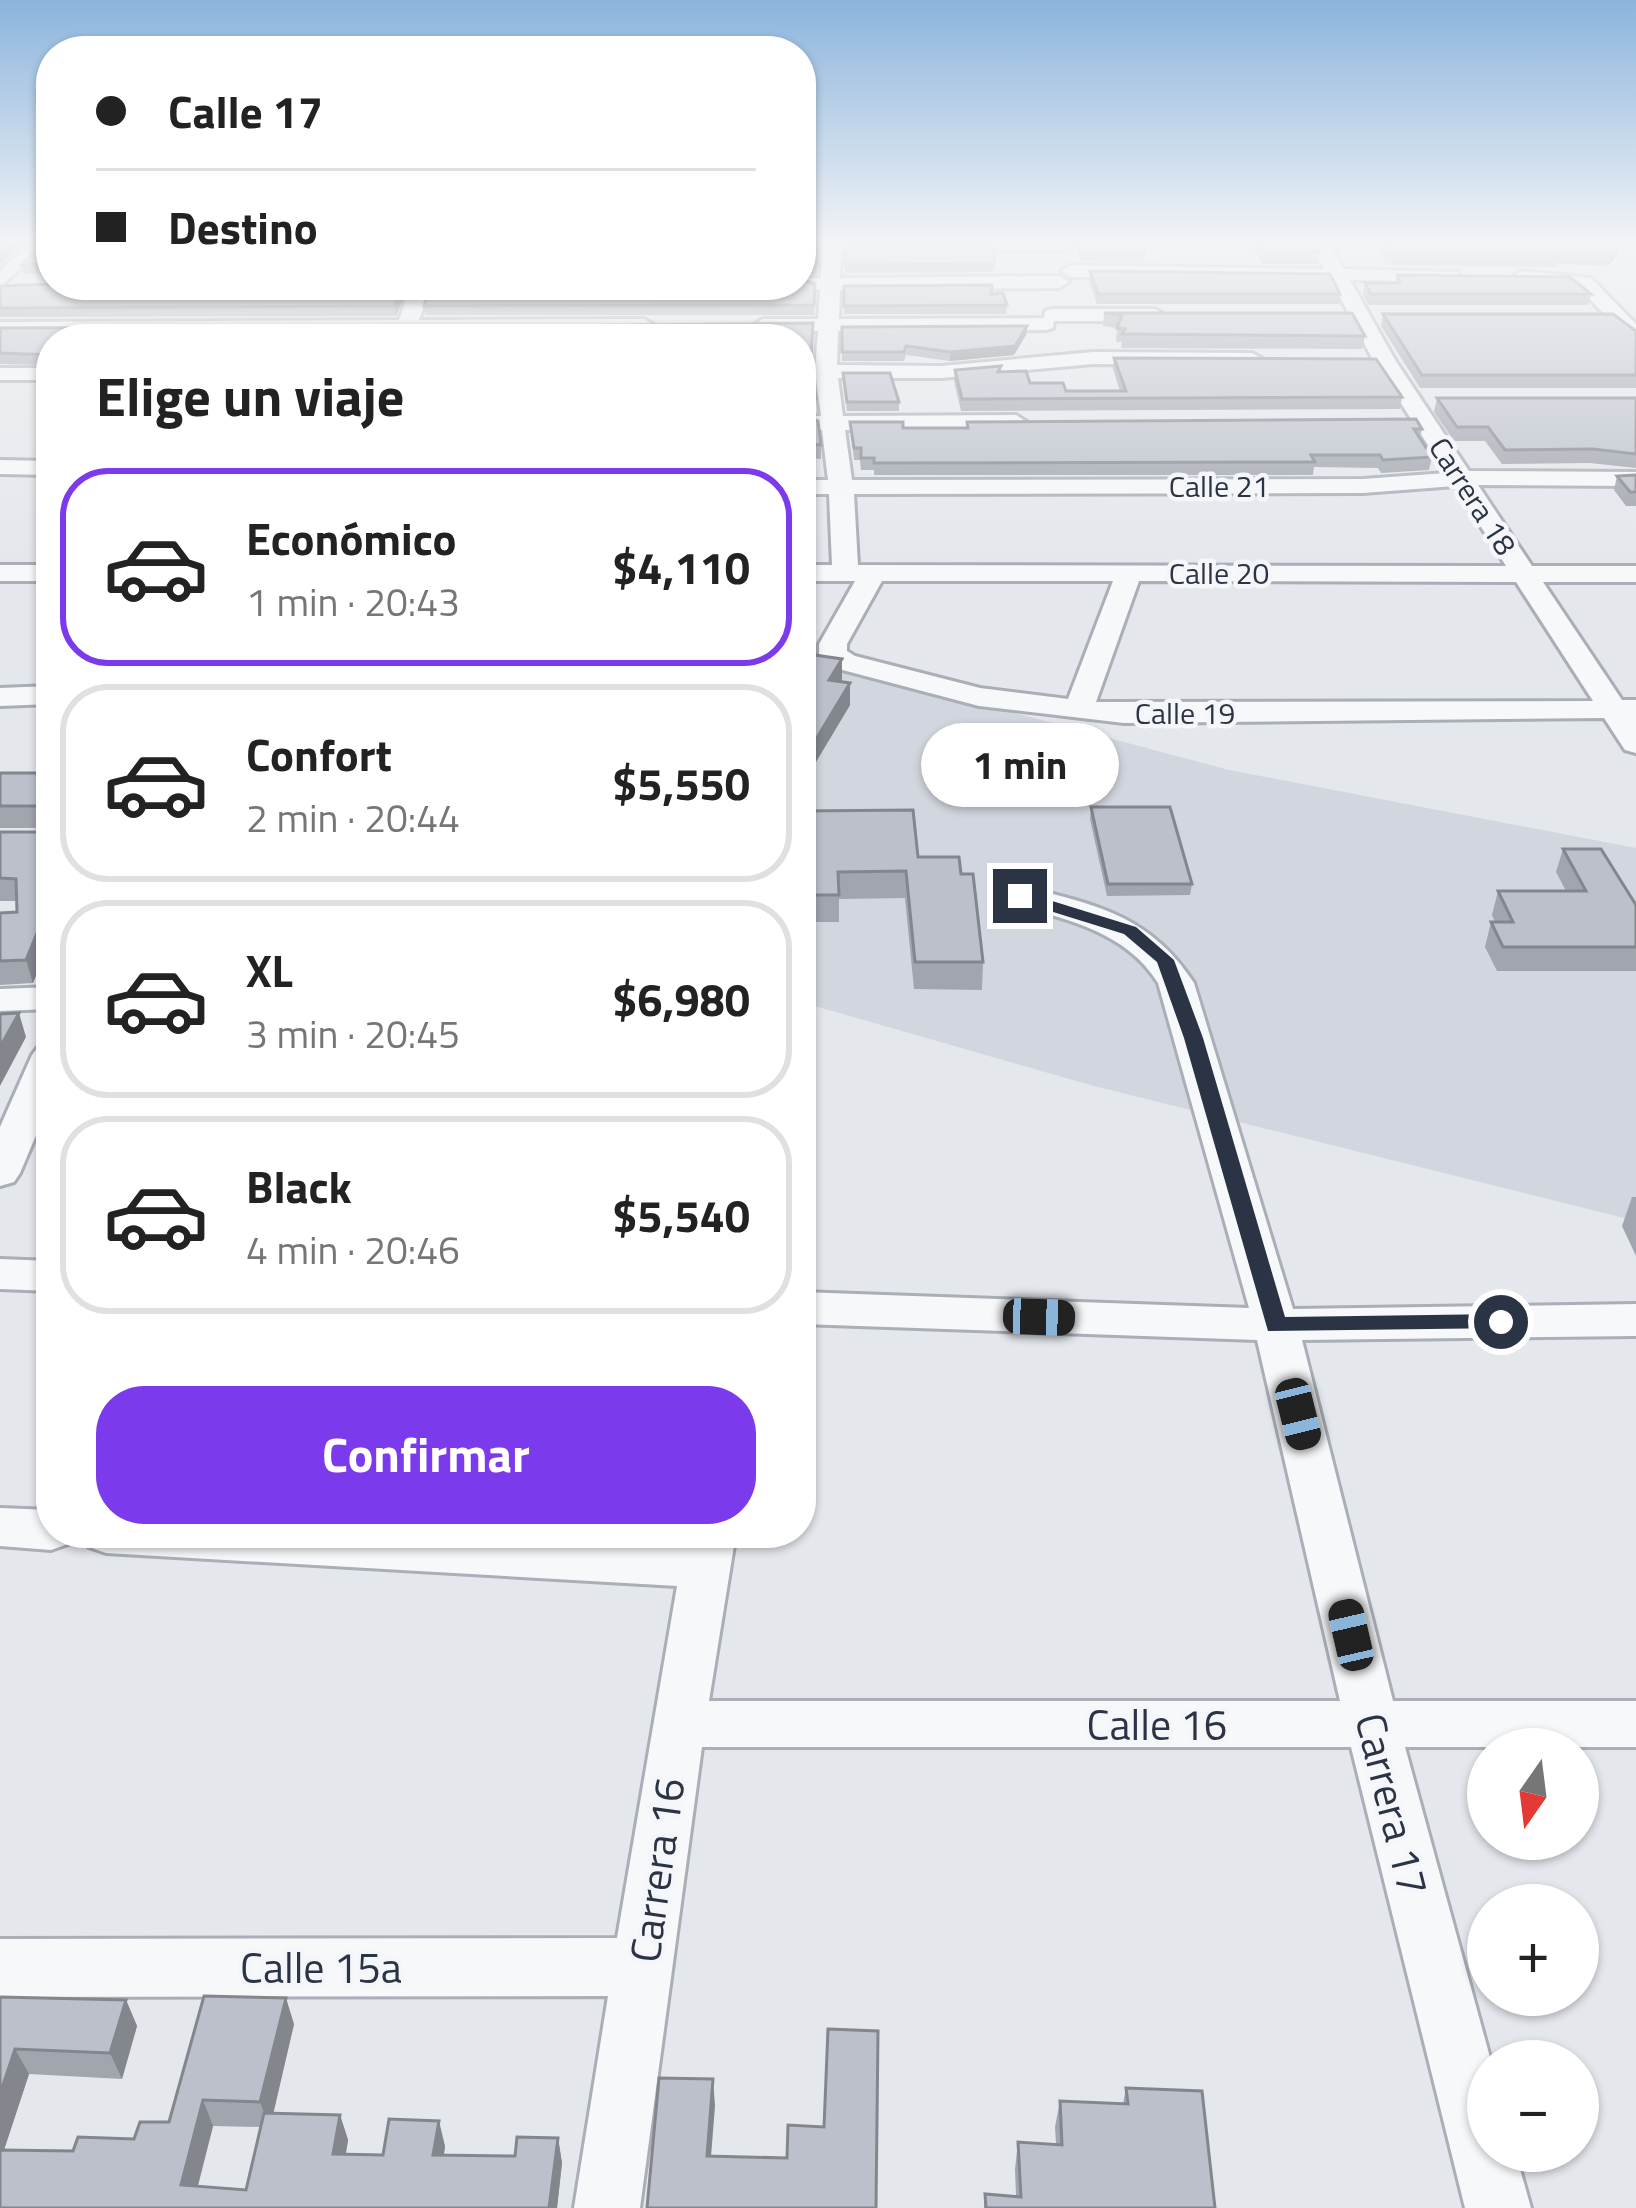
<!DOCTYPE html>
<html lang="es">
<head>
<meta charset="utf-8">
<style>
  :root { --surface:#fff; --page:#f6f6f6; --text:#222; --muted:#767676; --line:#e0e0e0; --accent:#7c3aed }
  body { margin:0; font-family:"Titillium Web",sans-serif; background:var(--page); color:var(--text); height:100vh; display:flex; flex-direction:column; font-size:45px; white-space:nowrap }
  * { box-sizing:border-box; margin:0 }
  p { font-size:39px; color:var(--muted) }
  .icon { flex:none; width:66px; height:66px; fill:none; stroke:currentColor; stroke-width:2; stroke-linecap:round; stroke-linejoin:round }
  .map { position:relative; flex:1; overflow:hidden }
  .sheet { position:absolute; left:36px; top:324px; width:780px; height:1224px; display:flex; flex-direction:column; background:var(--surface); border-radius:48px; box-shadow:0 3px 9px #0004 }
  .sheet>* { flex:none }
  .banner { position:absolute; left:36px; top:36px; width:780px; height:264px; border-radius:48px; box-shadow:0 3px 9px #0004; display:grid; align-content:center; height:264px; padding:0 60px; background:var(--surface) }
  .needle { width:78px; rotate:194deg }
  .buttons { position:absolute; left:1467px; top:1728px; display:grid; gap:24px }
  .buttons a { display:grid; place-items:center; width:132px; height:132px; border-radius:50%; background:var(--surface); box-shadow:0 3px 9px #0004; font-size:60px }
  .end { position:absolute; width:54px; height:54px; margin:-27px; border:15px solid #2b3445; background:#fff; box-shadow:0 0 0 6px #fff }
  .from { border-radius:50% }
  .bubble { position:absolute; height:84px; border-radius:42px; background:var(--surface); box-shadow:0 3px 9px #0004; font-size:39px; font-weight:700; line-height:84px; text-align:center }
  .car { position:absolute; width:36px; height:72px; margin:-36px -18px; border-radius:15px; box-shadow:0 0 9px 3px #0007; background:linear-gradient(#222 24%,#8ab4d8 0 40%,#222 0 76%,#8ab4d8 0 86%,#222 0) }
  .banner b { display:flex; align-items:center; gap:42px; height:114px; font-size:45px }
  .banner b+b { border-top:3px solid var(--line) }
  .banner i { width:30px; height:30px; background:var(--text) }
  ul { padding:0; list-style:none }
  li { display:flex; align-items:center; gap:36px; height:198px; margin:0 24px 18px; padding:0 36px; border:6px solid var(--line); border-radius:48px }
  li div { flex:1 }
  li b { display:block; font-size:45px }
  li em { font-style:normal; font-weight:700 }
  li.current { border-color:var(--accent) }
  li>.icon { width:108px; height:108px; stroke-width:1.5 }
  h2 { padding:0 60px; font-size:54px; line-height:144px }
  .action { display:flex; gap:24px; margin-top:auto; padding:24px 60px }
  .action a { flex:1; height:138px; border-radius:48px; background:var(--accent); color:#fff; font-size:48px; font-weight:700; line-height:138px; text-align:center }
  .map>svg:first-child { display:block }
  .built { fill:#d2d6de }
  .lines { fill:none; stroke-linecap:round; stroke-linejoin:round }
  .minor-casing { stroke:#a9aeb7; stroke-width:6 }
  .minor { fill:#f7f8fa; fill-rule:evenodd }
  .wall { fill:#a1a5ae; fill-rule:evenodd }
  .shaded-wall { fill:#83868d }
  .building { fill:#bbc0ca; stroke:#83868d; stroke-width:3 }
  .route { fill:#2b3445 }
  .labels { text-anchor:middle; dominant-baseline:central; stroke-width:9; stroke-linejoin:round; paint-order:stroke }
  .far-street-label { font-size:30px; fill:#2b3445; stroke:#f4f6f9 }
  .near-street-label { font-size:42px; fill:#2b3445; stroke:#f4f6f9 }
</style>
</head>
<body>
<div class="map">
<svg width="1636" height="2208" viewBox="0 0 1636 2208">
  <rect width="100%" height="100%" fill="#e4e7ec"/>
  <polygon class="built" points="801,656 1229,770 1636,848 1636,1221 1094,1086 801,1002"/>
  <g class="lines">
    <g class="minor-casing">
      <g id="minor">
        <polygon points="29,243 49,243 0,287 0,271"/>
        <path d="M801,243L1073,245L1064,251L841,250L840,278L1059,276L1069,282L1059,288L840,290L839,319L1044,318L1045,311L1052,309H1155L1165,315L1155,321H1054L1053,328L1046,330L838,331L837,365L941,366L1093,352L1252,353L1263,359L1252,365L1093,364L941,378H838L843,416L1016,415L1027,422L1016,429L845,430L852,480L1363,479L1446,473L1373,360L1331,280L1071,277L1061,271L1071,265L1324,269L1311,243H1329L1344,269L1458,272V280L1451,282L1350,280L1395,360L1469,471L1636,472V486L1478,485L1532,566H1636V582H1543L1622,700H1636V753L1625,750L1604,718L1124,723L979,706L835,668L819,654V644L855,581H801V565H832L829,494H801V480H828L822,430H801V416H821L815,371L818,331H763L753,325L763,319H818L820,290L792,285H801V278H821L822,250H801ZM1455,486L1506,566L858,565L854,494L1363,493ZM882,581H1113L1068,699L980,688L855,656L847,651V644ZM1139,581L1516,582L1593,701L1096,702Z"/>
        <polygon points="1522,271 1591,278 1636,324 1636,342 1629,340 1578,287 1515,281 1512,277"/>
        <polygon points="411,285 431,285 419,320 644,319 654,325 644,331 416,332 413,339 393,339 395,332 0,334 0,322 399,320"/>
        <rect x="0" y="368" width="51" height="12"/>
        <polygon points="0,460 51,461 51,475 0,474"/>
        <rect x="0" y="565" width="51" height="16"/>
        <polygon points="51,686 51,704 0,706 0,688"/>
        <path d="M1020,886C1094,904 1150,915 1194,983L1293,1309L1636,1304V1336L1302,1340L1393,1701H1636V1747H1405L1491,2061L1488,2151H1515L1531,2208H1465L1351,1747H702L640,2208H574L608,1996L0,1997V1939L617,1938L677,1586L106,1553L89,1547L81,1533H458L684,1546L686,1533H736L709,1701H1340L1257,1340L801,1324V1292L1249,1308L1158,983C1125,930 1064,919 1008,903L1003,896L1008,889Z"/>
        <polygon points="51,987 51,1009 0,1011 0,989"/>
        <polygon points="51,1043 51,1100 20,1173 14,1182 0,1186 0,1127 32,1055 38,1047"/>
        <polygon points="0,1259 51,1261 51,1291 0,1289"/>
        <polygon points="0,1508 51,1510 51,1533 74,1533 68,1544 51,1550 0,1546"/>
      </g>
    </g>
    <use href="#minor" class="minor"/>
  </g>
  <g class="wall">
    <polygon points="51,243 51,274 24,274 22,265"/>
    <polygon points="1074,243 1144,243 1143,262 1081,261"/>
    <polygon points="1255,243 1315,243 1319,252 1317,264 1262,264 1254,249"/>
    <polygon points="1377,243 1621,243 1619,253 1608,266 1558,264 1557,267 1386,265"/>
    <polygon points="801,244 817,245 817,274 801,274"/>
    <polygon points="845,246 995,247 993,272 845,273"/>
    <polygon points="1090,271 1340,294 1339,304 1097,304 1089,282"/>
    <polygon points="1397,275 1591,294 1588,305 1369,305 1363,295 1365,283 1395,283"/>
    <polygon points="815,284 814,315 425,315 424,306"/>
    <polygon points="409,285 396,316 0,317 0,286"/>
    <polygon points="844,286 991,294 1007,305 1006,314 844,314"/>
    <polygon points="1104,313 1365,336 1362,349 1121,348 1122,342 1116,342 1117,328 1103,326"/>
    <polygon points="1383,314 1636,331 1636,388 1420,388 1381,326"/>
    <polygon points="553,326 813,336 811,363 816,412 801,413 801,339 554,338"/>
    <polygon points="1027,326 1026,335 1014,355 950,361 906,355 904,361 842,361 842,327"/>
    <polygon points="0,328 390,332 391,339 51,339 51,365 0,364"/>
    <polygon points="454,329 454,339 415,339 415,334"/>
    <polygon points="1114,358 1402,397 1400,409 961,411 954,381 955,370 1001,372 1030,383 1066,391 1120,391 1113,369"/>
    <polygon points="843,373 899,402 899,411 847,411"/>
    <polygon points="1437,398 1636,398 1636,468 1590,463 1502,464 1485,441 1454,441 1434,412"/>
    <polygon points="801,417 821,445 821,459 811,458 811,476 801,478"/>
    <polygon points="850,422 903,428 966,428 967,422 1422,429 1420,438 1432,457 1429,470 1381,473 1378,468 1314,467 1313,475 874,475 874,470 861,470 860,460 854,460"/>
    <polygon points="1636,475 1636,506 1626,506 1614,490 1617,476"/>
    <polygon points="801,653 842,680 850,705 804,782 801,781"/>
    <polygon points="0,773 51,773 51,944 49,944 33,983 0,985 0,913 17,912 17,901 0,901 0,832 48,832 48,828 0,828"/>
    <polygon points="1091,807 1192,884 1190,895 1107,896 1090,819"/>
    <polygon points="801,811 961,874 983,962 982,990 914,989 905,898 839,899 839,922 801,922"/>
    <polygon points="1563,849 1636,905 1636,971 1497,971 1485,947 1491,922 1495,922 1492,915 1498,891 1566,891 1556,872"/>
    <polygon points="1632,1197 1636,1197 1636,1256 1622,1226"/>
    <path d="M0,1997L126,2000L137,2026L122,2079L29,2074L4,2150L73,2151L134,2139L169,2122L294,2024L273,2113L340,2115L348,2140L346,2154L383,2155L445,2146L444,2155L515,2156L558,2138L562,2163L557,2208H0ZM213,2126L260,2127L246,2190L198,2186Z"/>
    <polygon points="1126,2088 1215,2208 984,2208 985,2194 1016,2196 1015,2169 1018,2142 1056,2144 1055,2127 1060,2101 1123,2104"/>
  </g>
  <g class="shaded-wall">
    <polygon points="12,243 24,243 0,265 0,253"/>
    <polygon points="1620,243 1619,253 1608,266 1611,254"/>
    <polygon points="404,285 409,285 396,316 394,306"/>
    <polygon points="1027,326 1026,335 1014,355 950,361 950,352"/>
    <polygon points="811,461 811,476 801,478 801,464"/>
    <polygon points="842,659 842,680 829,702 829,680"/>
    <polygon points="850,683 850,705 804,782 804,759"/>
    <polygon points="42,921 49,944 33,983 26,960"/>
    <polygon points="19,1013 26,1037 0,1086 0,1047"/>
    <polygon points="286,1998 294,2024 270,2128 260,2102"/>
    <polygon points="126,2000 137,2026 122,2079 110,2053"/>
    <polygon points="15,2049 29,2074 0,2162 0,2094"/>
    <polygon points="713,2079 715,2106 709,2182 707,2156"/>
    <polygon points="203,2100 213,2126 192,2208 181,2185"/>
    <polygon points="340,2115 348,2140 341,2179 333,2154"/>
    <polygon points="439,2121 445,2146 440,2180 433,2155"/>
    <polygon points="558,2138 562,2163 557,2208 549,2208"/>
  </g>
  <g class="building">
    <polygon points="0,243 12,243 0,253"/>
    <polygon points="43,243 51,243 51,266 49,264 22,265"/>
    <polygon points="1078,243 1144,243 1144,253 1081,252"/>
    <polygon points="1259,243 1315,243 1319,252 1264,251"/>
    <polygon points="1384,243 1620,243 1611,254 1557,251 1560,255 1388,253"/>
    <polygon points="801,244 817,245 817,264 801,264"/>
    <polygon points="845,246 995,247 994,264 845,265"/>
    <polygon points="1090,271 1330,274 1340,294 1098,294"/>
    <polygon points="1397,275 1570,277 1591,294 1371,294 1365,283 1400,283"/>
    <polygon points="801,279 815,284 814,305 424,306 430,285 801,285"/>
    <polygon points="51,284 51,285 404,285 394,306 0,308 0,286"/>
    <polygon points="992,285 991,294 1003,293 1007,305 844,306 844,286"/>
    <polygon points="1104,313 1352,313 1365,336 1122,334 1125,329 1117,328 1122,315"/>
    <polygon points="1383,314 1613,314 1636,331 1636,375 1422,375"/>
    <polygon points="813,323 811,358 816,398 801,399 801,339 682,339 684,330 553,326"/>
    <polygon points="1027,326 1015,346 950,352 906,346 904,352 842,352 842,327"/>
    <polygon points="387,327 390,332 370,333 367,339 51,339 51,355 0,353 0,328"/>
    <polygon points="417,329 454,329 452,334 415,334"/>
    <polygon points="1114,358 1376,359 1402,397 962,399 955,370 1001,366 998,372 1026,371 1030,383 1063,383 1066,391 1126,391"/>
    <polygon points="843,373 890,373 899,402 847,402"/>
    <polygon points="1437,398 1636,398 1636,454 1593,449 1505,450 1488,427 1457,427"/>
    <polygon points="801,417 818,421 821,445 811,444 811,461 801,464"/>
    <polygon points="1416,419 1422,429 1414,429 1432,457 1383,460 1380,455 1311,455 1315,462 874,463 874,458 861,458 861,448 854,448 850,422 903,422 903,428 968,428 967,422"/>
    <polygon points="1636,475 1636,492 1630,492 1617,476"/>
    <polygon points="801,653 842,659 829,680 850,683 804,759 801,759"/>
    <polygon points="0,773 51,773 51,921 42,921 26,960 0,961 0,913 17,912 16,879 0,878 0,832 48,832 48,806 0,806"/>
    <polygon points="1091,807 1170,807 1192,884 1108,884"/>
    <polygon points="913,810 918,857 959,857 961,874 973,874 983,962 915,962 906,871 838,872 839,895 801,895 801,811"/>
    <polygon points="1563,849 1601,849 1636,905 1636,947 1503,947 1491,922 1513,922 1498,891 1586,891"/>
    <polygon points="19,1013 0,1047 0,1014"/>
    <polygon points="204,1996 286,1998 260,2102 203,2100 181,2185 246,2190 264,2113 340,2115 333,2154 383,2155 389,2119 439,2121 433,2155 515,2156 517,2137 558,2138 549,2208 0,2208 0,2150 73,2151 78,2137 134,2139 140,2122 169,2122"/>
    <polygon points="0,1997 126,2000 110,2053 15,2049 0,2094"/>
    <polygon points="828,2029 878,2031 876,2208 647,2208 659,2078 713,2079 707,2156 787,2158 788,2125 824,2127"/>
    <polygon points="1126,2088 1202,2091 1215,2208 986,2208 985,2194 1021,2197 1018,2142 1062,2145 1060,2101 1128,2104"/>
  </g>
  <linearGradient id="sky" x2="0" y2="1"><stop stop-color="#8bb4dd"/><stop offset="0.44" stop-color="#f3f4f6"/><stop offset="1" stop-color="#f3f4f6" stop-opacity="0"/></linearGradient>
  <rect width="1636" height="552" fill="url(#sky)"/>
  <polygon class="route" points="1020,891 1136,927 1174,960 1203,1038 1285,1317 1501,1314 1512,1322 1509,1328 1268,1331 1184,1038 1157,962 1124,934 1014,900 1014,892"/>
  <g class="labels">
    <g class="far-street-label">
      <text x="1219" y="486">Calle 21</text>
      <text transform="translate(1473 496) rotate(57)">Carrera 18</text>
      <text x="1219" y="573">Calle 20</text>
      <text x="1185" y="713">Calle 19</text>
    </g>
    <g class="near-street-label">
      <text x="1157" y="1724">Calle 16</text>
      <text transform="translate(1393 1804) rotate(76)">Carrera 17</text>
      <text transform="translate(656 1870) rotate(-82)">Carrera 16</text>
      <text x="321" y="1967">Calle 15a</text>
    </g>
  </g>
</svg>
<div class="buttons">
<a><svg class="needle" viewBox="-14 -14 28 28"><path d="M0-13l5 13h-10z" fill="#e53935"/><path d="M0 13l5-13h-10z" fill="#767676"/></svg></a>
<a>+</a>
<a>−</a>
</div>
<i class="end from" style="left:1501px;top:1322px"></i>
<i class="end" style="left:1020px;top:896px"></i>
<div class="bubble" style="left:921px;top:723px;width:198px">1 min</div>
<i class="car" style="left:1039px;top:1317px;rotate:92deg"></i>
<i class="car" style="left:1298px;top:1414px;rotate:166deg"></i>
<i class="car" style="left:1351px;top:1635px;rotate:347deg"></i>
<div class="banner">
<b><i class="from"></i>Calle 17</b>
<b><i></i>Destino</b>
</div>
<section class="sheet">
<h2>Elige un viaje</h2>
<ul>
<li class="current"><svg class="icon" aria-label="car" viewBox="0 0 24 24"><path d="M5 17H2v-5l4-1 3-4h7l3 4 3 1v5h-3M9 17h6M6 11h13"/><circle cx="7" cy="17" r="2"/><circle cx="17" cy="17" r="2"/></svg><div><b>Económico</b><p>1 min · 20:43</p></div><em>$4,110</em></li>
<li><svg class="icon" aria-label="car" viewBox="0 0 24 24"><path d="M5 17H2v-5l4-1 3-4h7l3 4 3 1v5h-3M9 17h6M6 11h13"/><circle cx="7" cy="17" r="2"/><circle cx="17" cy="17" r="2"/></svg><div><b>Confort</b><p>2 min · 20:44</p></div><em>$5,550</em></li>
<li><svg class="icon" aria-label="car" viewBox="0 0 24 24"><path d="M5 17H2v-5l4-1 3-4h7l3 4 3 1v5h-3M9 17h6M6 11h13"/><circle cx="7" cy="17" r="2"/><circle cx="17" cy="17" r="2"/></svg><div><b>XL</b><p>3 min · 20:45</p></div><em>$6,980</em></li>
<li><svg class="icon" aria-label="car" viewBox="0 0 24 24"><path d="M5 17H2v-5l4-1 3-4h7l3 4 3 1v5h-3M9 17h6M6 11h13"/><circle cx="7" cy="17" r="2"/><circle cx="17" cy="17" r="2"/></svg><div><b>Black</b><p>4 min · 20:46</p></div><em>$5,540</em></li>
</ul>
<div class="action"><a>Confirmar</a></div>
</section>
</div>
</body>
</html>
